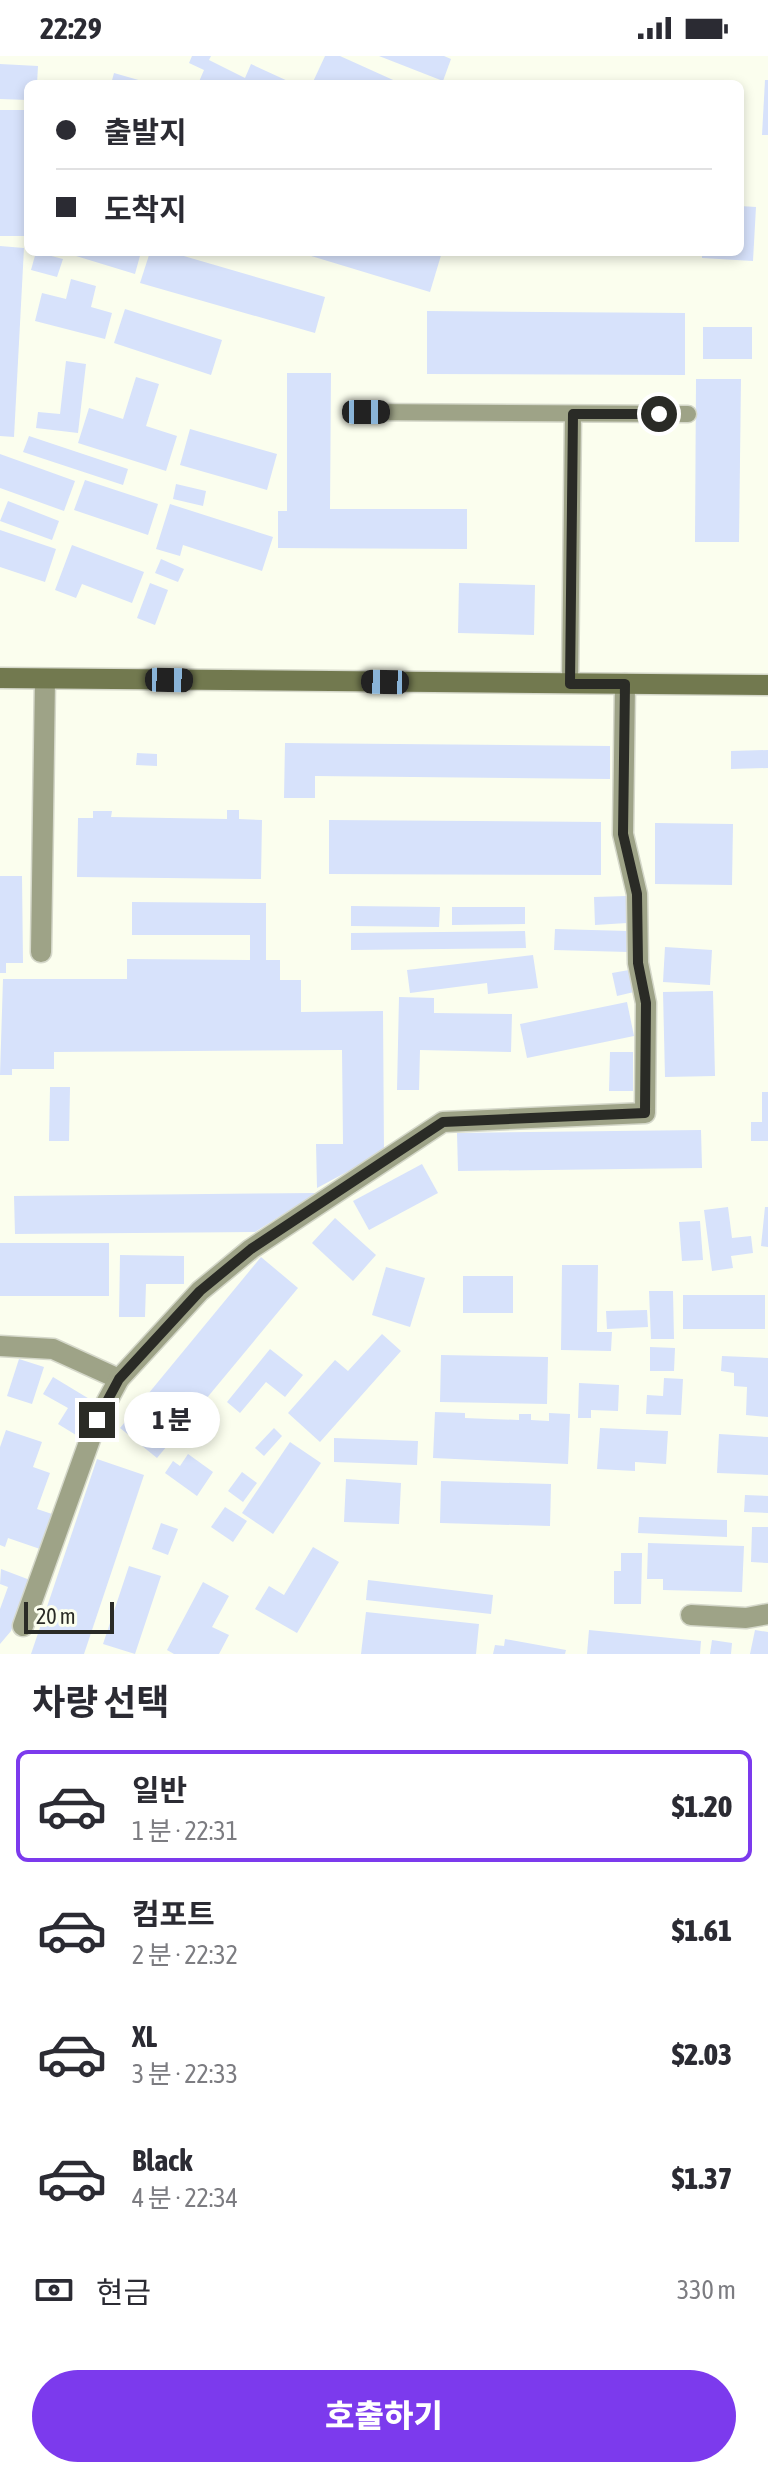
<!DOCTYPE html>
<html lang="ko">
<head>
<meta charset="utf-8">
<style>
  :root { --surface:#fff; --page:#f7f7f7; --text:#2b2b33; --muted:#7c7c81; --line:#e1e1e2; --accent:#7c3aed }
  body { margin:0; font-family:"Asap Condensed","Noto Sans KR",sans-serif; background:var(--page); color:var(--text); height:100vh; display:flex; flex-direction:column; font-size:30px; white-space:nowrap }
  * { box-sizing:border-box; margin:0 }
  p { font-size:26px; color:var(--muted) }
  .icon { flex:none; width:44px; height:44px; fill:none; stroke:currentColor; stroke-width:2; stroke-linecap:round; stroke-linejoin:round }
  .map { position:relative; height:1598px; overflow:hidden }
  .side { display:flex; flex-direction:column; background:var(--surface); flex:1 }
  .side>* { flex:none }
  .hud { position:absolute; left:24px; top:24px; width:720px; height:176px; border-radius:12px; box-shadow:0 4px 12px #0003; display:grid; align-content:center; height:176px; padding:0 32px; background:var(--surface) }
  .scale { position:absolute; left:24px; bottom:20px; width:90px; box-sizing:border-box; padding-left:8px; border:4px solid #2a2b26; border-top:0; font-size:22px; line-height:28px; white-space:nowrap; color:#2a2b26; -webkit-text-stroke:6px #fbfeee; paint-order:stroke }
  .end { position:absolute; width:36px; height:36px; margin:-18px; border:10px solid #2a2b26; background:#fff; box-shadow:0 0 0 4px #fff }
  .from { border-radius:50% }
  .bubble { position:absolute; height:56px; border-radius:28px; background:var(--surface); box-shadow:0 4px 12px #0003; font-size:26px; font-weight:800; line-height:56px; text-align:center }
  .car { position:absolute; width:24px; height:48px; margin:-24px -12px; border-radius:10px; box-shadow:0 0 6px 2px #0007; background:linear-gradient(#222 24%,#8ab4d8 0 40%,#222 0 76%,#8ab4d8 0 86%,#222 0) }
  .hud b { display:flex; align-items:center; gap:28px; height:76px; font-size:30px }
  .hud b+b { border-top:2px solid var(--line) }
  .hud i { width:20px; height:20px; background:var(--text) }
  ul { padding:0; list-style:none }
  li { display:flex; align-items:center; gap:24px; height:112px; margin:0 16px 12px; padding:0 16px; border:4px solid transparent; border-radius:12px }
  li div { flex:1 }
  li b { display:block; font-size:30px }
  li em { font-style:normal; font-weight:800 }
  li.current { border-color:var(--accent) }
  li>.icon { width:72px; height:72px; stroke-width:1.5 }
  h2 { padding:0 32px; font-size:36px; line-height:96px }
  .pay { display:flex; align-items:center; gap:20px; height:88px; padding:0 32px; font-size:30px }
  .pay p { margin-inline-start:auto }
  .primary-button { display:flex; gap:16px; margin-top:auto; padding:16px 32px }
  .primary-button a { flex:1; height:92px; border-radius:48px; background:var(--accent); color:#fff; font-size:32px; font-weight:800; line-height:92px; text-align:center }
  .status { display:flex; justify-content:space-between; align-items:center; height:56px; padding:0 40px; background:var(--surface); direction:ltr }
  .status svg { height:22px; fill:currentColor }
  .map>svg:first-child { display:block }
  .building { fill:#d7e2fb }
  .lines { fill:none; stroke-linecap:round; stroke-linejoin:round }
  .lane-casing { stroke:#d5d8ca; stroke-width:19 }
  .street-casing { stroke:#d5d8ca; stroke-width:23 }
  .secondary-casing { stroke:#d5d8ca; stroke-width:23 }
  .lane { stroke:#9ea387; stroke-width:16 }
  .street { stroke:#9ea387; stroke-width:20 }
  .secondary { stroke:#72794f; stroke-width:20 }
  .route { stroke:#2a2b26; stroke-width:10 }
</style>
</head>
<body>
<div class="status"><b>22:29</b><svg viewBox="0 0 49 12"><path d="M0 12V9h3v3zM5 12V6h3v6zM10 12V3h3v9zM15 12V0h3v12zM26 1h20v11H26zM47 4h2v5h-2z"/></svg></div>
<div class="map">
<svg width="768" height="1598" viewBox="0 0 768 1598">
  <rect width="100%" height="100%" fill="#fbfeee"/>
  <g class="building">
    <polygon points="192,0 211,0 209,4 245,22 251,8 290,26 198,28 204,14 189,7"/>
    <polygon points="325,0 340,0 402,28 312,28"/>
    <polygon points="379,0 444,0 451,3 443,25"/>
    <polygon points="0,8 38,10 37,28 28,28 28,44 0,43"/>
    <polygon points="114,17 149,27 149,28 111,28"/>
    <polygon points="765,24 768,24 768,79 762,79"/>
    <rect x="0" y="54" width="28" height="126"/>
    <polygon points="740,150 756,151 753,205 702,202 702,196 740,196"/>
    <polygon points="0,190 24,192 14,381 0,380"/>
    <polygon points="36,196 63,203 57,221 31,214"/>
    <polygon points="63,196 141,196 135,218"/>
    <polygon points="150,196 170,196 325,241 315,277 140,227"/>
    <polygon points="298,196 442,196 430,236"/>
    <polygon points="71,223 96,230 91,251 112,257 105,283 35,265 42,237 66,243"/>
    <polygon points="125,253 222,284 211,319 114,287"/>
    <polygon points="427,255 685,257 685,319 427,318"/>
    <rect x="703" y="271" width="49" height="32"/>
    <polygon points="66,305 86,308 78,377 36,372 38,356 60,358"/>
    <polygon points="287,317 331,317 330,453 467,453 467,493 278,492 278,455 287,455"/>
    <polygon points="136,321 159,328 146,370 177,380 166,415 78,387 89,352 123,363"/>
    <polygon points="696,323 741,323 739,486 695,486"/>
    <polygon points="190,373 277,398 267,434 180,409"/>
    <polygon points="29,380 128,413 123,429 23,396"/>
    <polygon points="0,398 75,425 64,455 0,432"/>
    <polygon points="85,424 158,448 148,479 74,454"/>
    <polygon points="176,428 206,435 203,450 173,443"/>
    <polygon points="8,445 59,465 52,484 0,465"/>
    <polygon points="170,448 273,481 262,515 183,489 180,500 156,493"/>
    <polygon points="0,474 56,493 45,526 0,511"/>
    <polygon points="72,489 144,516 132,547 82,528 76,542 55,534"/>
    <polygon points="161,503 184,513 178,526 155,517"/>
    <polygon points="150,527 168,534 155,569 137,562"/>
    <polygon points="459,527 535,529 534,579 458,577"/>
    <polygon points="285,687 610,690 610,723 315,720 315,742 284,742"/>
    <polygon points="768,694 768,712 731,713 731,695"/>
    <polygon points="137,697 157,698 157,710 136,709"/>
    <polygon points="227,754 239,754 239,763 262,764 261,823 77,821 78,762 93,762 93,755 112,755 111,761 227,763"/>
    <polygon points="329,764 601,766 601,819 329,818"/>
    <polygon points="655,767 733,768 732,829 655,828"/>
    <polygon points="0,820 22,820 23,907 6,907 6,917 0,917"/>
    <polygon points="626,840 627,867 595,869 594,841"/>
    <polygon points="132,846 266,847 266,904 280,904 280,924 301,924 301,956 383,955 384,1096 317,1132 316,1088 343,1088 342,994 54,996 54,1013 12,1013 12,1019 0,1019 3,923 127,923 127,903 250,904 250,879 132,879"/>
    <polygon points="351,850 440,851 439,871 351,870"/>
    <polygon points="452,851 525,851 525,868 452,869"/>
    <polygon points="555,873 628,875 628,896 554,894"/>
    <polygon points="525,875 526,892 351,894 351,877"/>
    <polygon points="665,891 712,894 710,929 663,926"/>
    <polygon points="533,899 538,932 488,938 487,927 410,937 407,914"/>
    <polygon points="629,914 634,936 617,940 612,917"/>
    <polygon points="713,935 715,1020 665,1021 663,936"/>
    <polygon points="399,941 434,942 434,957 512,958 511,996 420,994 419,1034 397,1034"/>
    <polygon points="627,946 634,980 527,1002 520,968"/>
    <polygon points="610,996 633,996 633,1035 609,1035"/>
    <polygon points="50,1031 70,1031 69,1085 49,1085"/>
    <polygon points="762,1036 768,1036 768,1085 751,1085 751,1066 762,1066"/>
    <polygon points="701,1074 702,1112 458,1115 457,1077"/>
    <polygon points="422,1108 438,1137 369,1174 353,1145"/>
    <polygon points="317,1137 255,1176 15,1178 14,1140"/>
    <polygon points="728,1151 732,1182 751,1180 753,1197 731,1200 733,1212 712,1215 704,1154"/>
    <polygon points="765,1151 768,1151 768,1191 761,1190"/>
    <polygon points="335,1162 376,1199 353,1225 312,1187"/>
    <polygon points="700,1165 703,1204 682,1205 679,1166"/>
    <rect x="0" y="1187" width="109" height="53"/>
    <polygon points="120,1199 184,1200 184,1228 146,1228 145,1261 119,1261"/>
    <polygon points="261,1201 298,1232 157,1402 120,1372"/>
    <polygon points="562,1209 598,1209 597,1276 612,1276 611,1295 561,1294"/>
    <polygon points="386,1211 425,1222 410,1271 372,1259"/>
    <rect x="463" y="1220" width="50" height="37"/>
    <polygon points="649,1235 673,1235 674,1283 651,1283"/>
    <rect x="683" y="1239" width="82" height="34"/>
    <polygon points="647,1254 648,1271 607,1273 606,1255"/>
    <polygon points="382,1278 401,1295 320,1386 288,1357 335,1304 348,1315"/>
    <polygon points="650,1291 675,1292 674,1315 650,1315"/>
    <polygon points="270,1293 303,1319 285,1341 266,1326 240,1357 227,1346"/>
    <polygon points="441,1299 548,1301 547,1348 440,1346"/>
    <polygon points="722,1300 768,1302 768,1361 746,1359 747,1331 734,1330 734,1317 721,1315"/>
    <polygon points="19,1303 44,1311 32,1348 7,1340"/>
    <polygon points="53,1321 96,1347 76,1379 58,1368 68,1352 43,1338"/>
    <polygon points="664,1322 683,1323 681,1359 646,1358 647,1339 663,1340"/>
    <polygon points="579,1327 619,1329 618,1355 591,1354 591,1362 578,1362"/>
    <polygon points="435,1356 465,1357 465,1362 519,1364 519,1358 531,1358 531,1364 549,1365 549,1357 570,1358 568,1408 433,1402"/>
    <polygon points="274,1372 282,1380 264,1400 255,1392"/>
    <polygon points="600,1372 668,1375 666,1408 635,1406 635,1415 597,1413"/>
    <polygon points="6,1374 42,1386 33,1411 50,1417 37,1453 52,1458 40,1493 8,1482 5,1491 0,1489 0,1391"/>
    <polygon points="719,1378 768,1381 768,1419 717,1417"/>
    <polygon points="334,1382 418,1385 417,1409 334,1406"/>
    <polygon points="290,1386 321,1407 273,1478 242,1457"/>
    <polygon points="188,1398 213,1416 197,1440 165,1417 173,1405 180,1410"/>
    <polygon points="97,1403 144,1419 84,1598 31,1598"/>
    <polygon points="242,1416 257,1427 243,1446 228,1435"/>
    <polygon points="346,1423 401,1427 399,1468 344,1466"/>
    <polygon points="441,1425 551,1428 550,1470 440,1467"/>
    <polygon points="745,1439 768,1440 768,1457 744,1456"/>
    <polygon points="225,1451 247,1465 233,1486 211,1471"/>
    <polygon points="639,1461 727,1464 727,1481 638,1477"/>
    <polygon points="161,1467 178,1473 168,1499 152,1493"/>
    <polygon points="752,1471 768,1471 768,1507 751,1506"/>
    <polygon points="648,1487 744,1490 742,1536 663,1534 663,1523 647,1523"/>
    <polygon points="313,1491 339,1506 297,1577 255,1553 269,1530 284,1539"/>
    <polygon points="621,1497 642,1497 641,1548 614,1548 614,1515 621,1515"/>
    <polygon points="129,1510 161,1520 135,1598 103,1588"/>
    <polygon points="1,1513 30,1524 11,1575 0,1588 0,1553 8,1531 0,1528"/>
    <polygon points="368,1524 493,1539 491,1558 366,1544"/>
    <polygon points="203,1526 229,1540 212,1571 229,1579 219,1598 174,1598 167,1594"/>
    <polygon points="366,1556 479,1568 476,1598 361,1598"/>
    <polygon points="589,1574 701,1585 700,1598 587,1598"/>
    <polygon points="755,1574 768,1576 768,1598 750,1598"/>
    <polygon points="505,1583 566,1594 565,1598 493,1598 495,1589 504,1590"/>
    <polygon points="712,1584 732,1587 731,1598 710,1598"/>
  </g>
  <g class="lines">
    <g class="lane-casing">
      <g id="lane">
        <polyline points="366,356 688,358"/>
        <polyline points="570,628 573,358"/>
      </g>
    </g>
    <g class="street-casing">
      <g id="street">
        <polyline points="41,896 45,623"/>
        <polyline points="0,1290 53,1293 119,1323"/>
        <polyline points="691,1559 746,1562 768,1558"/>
        <polyline points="23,1570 97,1364 119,1323 200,1235 251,1193 443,1066 645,1057 646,947 638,907 637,838 623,778 625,628"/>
      </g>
    </g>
    <g class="secondary-casing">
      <polyline id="secondary" points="0,622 768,629"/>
    </g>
    <use href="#lane" class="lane"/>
    <use href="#street" class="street"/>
    <use href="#secondary" class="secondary"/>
  </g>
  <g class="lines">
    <polyline class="route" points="97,1364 119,1323 200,1235 251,1193 443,1066 645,1057 646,947 638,907 637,838 623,778 625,628 570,628 573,358 659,358"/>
  </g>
</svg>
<div class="scale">20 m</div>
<i class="end from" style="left:659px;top:358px"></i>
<i class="end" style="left:97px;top:1364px"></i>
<div class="bubble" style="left:124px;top:1336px;width:96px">1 분</div>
<i class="car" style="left:366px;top:356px;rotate:90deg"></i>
<i class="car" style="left:169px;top:624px;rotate:91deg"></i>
<i class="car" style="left:385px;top:626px;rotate:271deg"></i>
<div class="hud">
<b><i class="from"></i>출발지</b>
<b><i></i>도착지</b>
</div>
</div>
<section class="side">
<h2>차량 선택</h2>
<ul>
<li class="current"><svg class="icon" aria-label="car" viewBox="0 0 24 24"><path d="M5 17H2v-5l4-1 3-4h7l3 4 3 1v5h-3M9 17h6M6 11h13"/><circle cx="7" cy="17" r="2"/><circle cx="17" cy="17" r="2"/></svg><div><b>일반</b><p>1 분 · 22:31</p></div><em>$1.20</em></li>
<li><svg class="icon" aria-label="car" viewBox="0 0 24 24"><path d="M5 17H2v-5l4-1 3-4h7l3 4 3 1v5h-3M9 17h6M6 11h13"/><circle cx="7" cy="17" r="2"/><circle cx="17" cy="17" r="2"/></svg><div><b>컴포트</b><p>2 분 · 22:32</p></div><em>$1.61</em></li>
<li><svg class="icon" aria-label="car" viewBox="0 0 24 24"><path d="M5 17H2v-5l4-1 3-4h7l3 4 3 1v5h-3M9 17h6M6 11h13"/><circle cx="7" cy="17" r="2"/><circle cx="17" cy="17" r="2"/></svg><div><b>XL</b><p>3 분 · 22:33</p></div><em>$2.03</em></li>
<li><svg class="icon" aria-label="car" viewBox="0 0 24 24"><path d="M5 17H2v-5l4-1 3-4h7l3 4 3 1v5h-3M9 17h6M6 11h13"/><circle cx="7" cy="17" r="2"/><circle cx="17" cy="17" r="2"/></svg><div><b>Black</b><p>4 분 · 22:34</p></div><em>$1.37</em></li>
</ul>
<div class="pay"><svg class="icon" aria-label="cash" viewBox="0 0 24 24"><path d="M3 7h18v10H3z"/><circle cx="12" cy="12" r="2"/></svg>현금<p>330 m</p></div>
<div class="primary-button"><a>호출하기</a></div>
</section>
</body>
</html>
